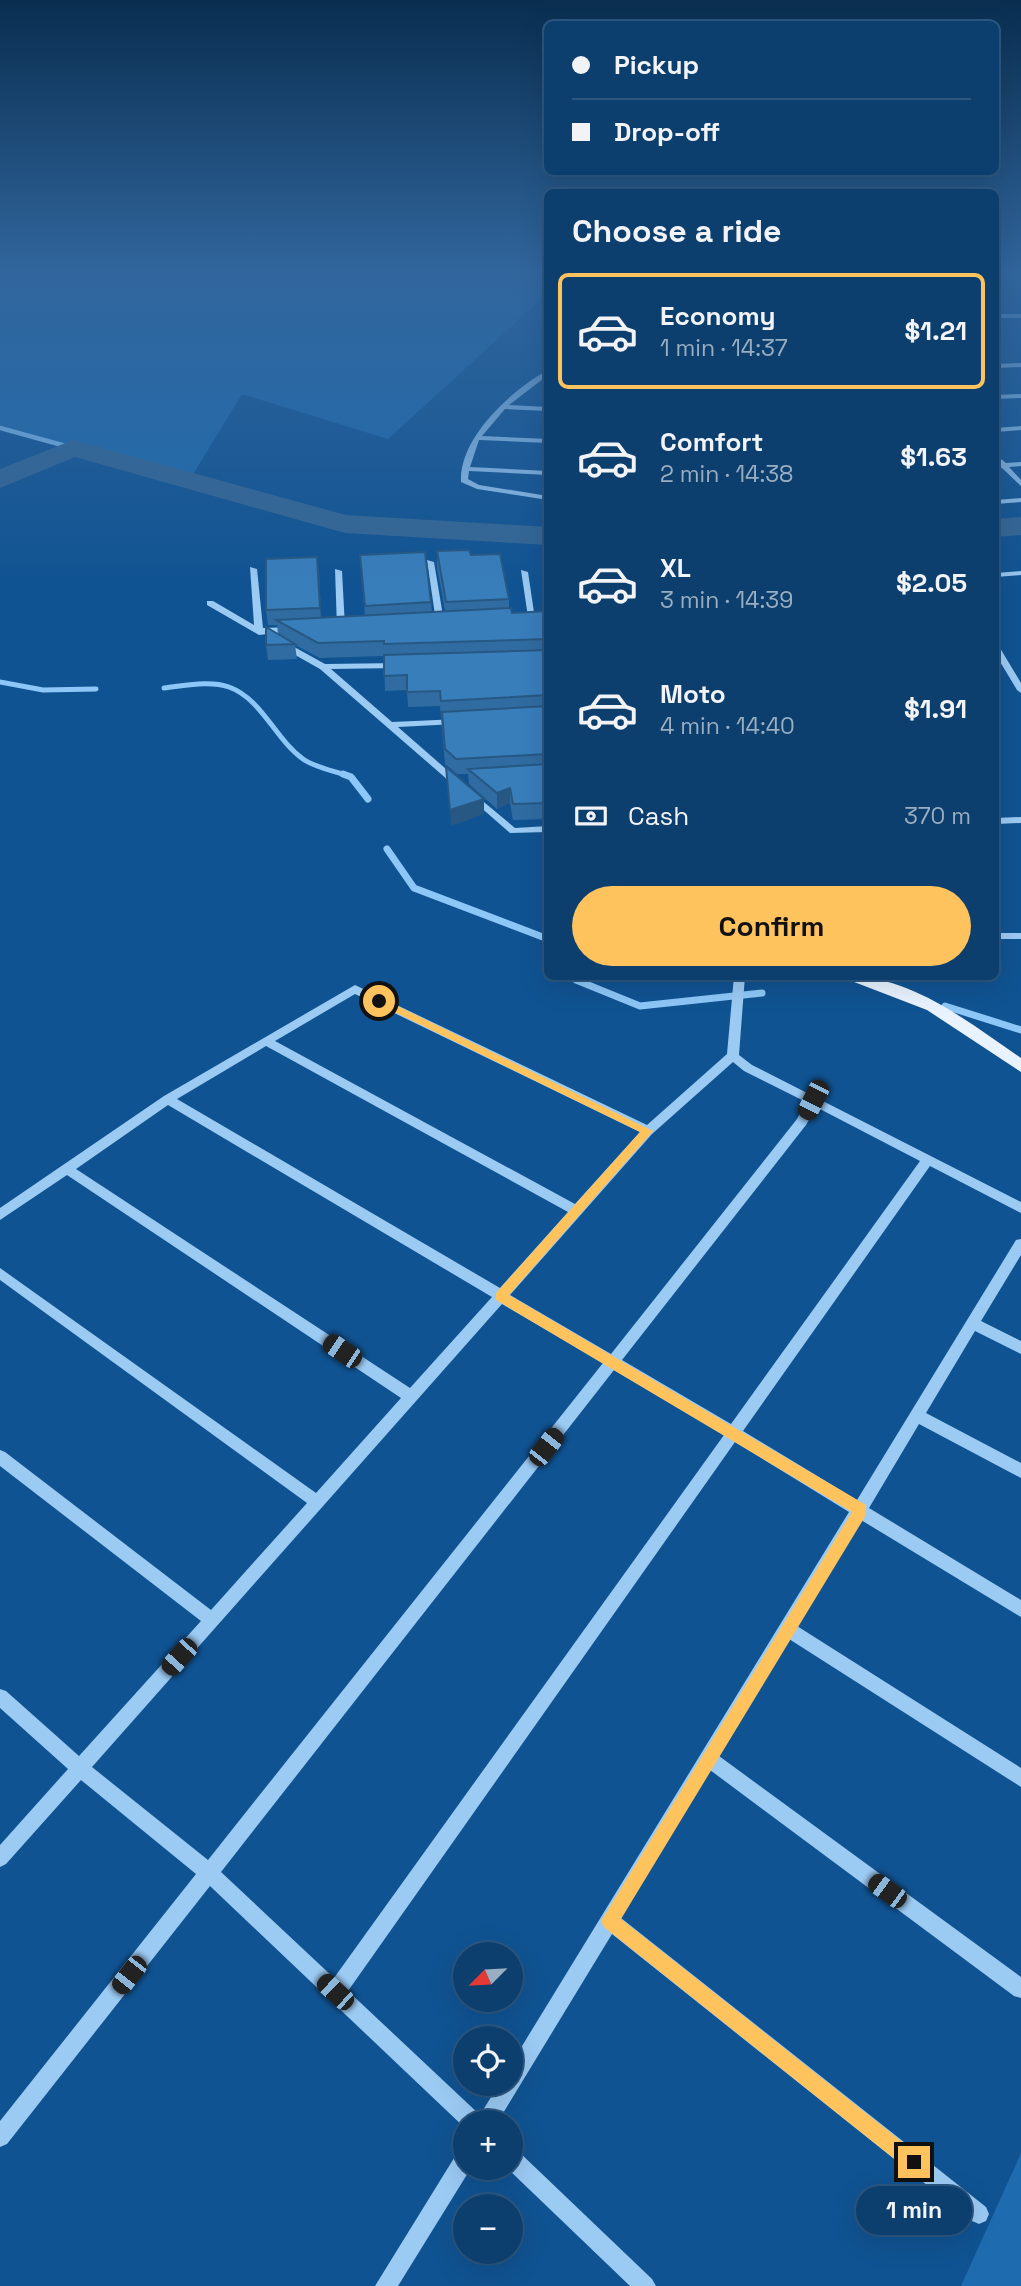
<!DOCTYPE html>
<html lang="en">
<head>
<meta charset="utf-8">
<style>
  :root { --surface:#0c3e6e; --page:#1a4976; --text:#f1f3f6; --muted:#9aaec2; --line:#2c5781; --accent:#ffc35e }
  body { margin:0; font-family:"Space Grotesk",sans-serif; background:var(--page); color:var(--text); height:100vh; display:flex; flex-direction:column; font-size:26px; white-space:nowrap }
  * { box-sizing:border-box; margin:0 }
  p { font-size:23px; color:var(--muted) }
  .icon { flex:none; width:38px; height:38px; fill:none; stroke:currentColor; stroke-width:2; stroke-linecap:round; stroke-linejoin:round }
  .map { position:relative; flex:1; overflow:hidden }
  .details { position:absolute; left:544px; top:189px; width:455px; height:791px; display:flex; flex-direction:column; background:var(--surface); border-radius:10px; box-shadow:0 7px 28px #0002,0 0 0 2px var(--line) }
  .details>* { flex:none }
  .guide { position:absolute; left:544px; top:21px; width:455px; height:154px; border-radius:10px; box-shadow:0 7px 28px #0002,0 0 0 2px var(--line); display:grid; align-content:center; height:154px; padding:0 28px; background:var(--surface) }
  .needle { width:46px; rotate:246deg }
  .buttons { position:absolute; left:453px; top:1942px; display:grid; gap:14px }
  .buttons a { display:grid; place-items:center; width:70px; height:70px; border-radius:50%; background:var(--surface); box-shadow:0 7px 28px #0002,0 0 0 2px var(--line); font-size:35px }
  .end { position:absolute; width:32px; height:32px; margin:-16px; border:9px solid #ffc35e; background:#111; box-shadow:0 0 0 4px #111 }
  .from { border-radius:50% }
  .bubble { position:absolute; height:49px; border-radius:24px; background:var(--surface); box-shadow:0 7px 28px #0002,0 0 0 2px var(--line); font-size:23px; font-weight:700; line-height:49px; text-align:center }
  .car { position:absolute; width:21px; height:42px; margin:-21px -10px; border-radius:9px; box-shadow:0 0 5px 2px #0007; background:linear-gradient(#222 24%,#8ab4d8 0 40%,#222 0 76%,#8ab4d8 0 86%,#222 0) }
  .guide b { display:flex; align-items:center; gap:24px; height:66px; font-size:26px }
  .guide b+b { border-top:2px solid var(--line) }
  .guide i { width:18px; height:18px; background:var(--text) }
  ul { padding:0; list-style:none }
  li { display:flex; align-items:center; gap:21px; height:116px; margin:0 14px 10px; padding:0 14px; border:4px solid transparent; border-radius:10px }
  li div { flex:1 }
  li b { display:block; font-size:26px }
  li em { font-style:normal; font-weight:700 }
  li.active { border-color:var(--accent) }
  li>.icon { width:63px; height:63px; stroke-width:1.5 }
  h2 { padding:0 28px; font-size:32px; line-height:84px }
  .pay { display:flex; align-items:center; gap:18px; height:77px; padding:0 28px; font-size:26px }
  .pay p { margin-inline-start:auto }
  .primary-button { display:flex; gap:14px; margin-top:auto; padding:14px 28px }
  .primary-button a { flex:1; height:80px; border-radius:42px; background:var(--accent); color:#111; font-size:28px; font-weight:700; line-height:80px; text-align:center }
  .map>svg:first-child { display:block }
  .green { fill:#1e6caf }
  .lines { fill:none; stroke-linecap:round; stroke-linejoin:round }
  .stream-far2 { stroke:#8dc7f7; stroke-width:4.5 }
  .stream-far1 { stroke:#8dc7f7; stroke-width:5 }
  .stream { stroke:#8dc7f7; stroke-width:7 }
  .river { fill:#356794; fill-rule:evenodd }
  .minor { fill:#9bcaf3; fill-rule:evenodd }
  .major { fill:#e8f3ff; fill-rule:evenodd }
  .wall { fill:#306ca1 }
  .shaded-wall { fill:#275883 }
  .building { fill:#387ebb; stroke:#275883; stroke-width:2 }
  .route { fill:#ffc35e }
</style>
</head>
<body>
<div class="map">
<svg width="1021" height="2286" viewBox="0 0 1021 2286">
  <rect width="100%" height="100%" fill="#105392"/>
  <g class="green">
    <polygon points="0,270 548,270 548,293 388,439 242,394 189,481 0,428"/>
    <polygon points="1021,2153 1021,2286 961,2286"/>
  </g>
  <g class="lines">
    <polyline class="stream-far2" points="0,428 73,448"/>
    <g class="stream-far1">
      <polyline points="0,682 43,690 96,689"/>
      <path d="M164,688C184,686 209,680 229,687C262,699 275,739 303,759C314,767 334,771 348,776"/>
    </g>
    <g class="stream">
      <polyline points="343,774 351,777 368,799"/>
      <polyline points="387,849 414,888 548,939"/>
      <polyline points="573,976 576,980 640,1006 762,993"/>
      <polyline points="945,1006 1021,1030"/>
    </g>
    <g class="river">
      <polygon points="73,440 346,515 548,527 548,545 345,533 75,457 0,488 0,469"/>
      <polygon points="1021,517 1021,535 996,537 996,519"/>
    </g>
    <g class="minor">
      <rect x="996" y="314" width="25" height="4"/>
      <polygon points="1021,363 1021,367 996,368 996,364"/>
      <path d="M548,370V375L509,405L548,407V411L505,409L482,436L548,439V443L479,440L470,467L548,471V475L469,471L468,479L479,485L548,496V500L477,489L461,482C459,438 510,391 548,370Z"/>
      <polygon points="1021,394 1021,398 996,399 996,395"/>
      <polygon points="1021,426 1021,430 996,432 996,428"/>
      <polygon points="996,455 1006,463 1021,462 1021,466 1009,467 1021,480 1021,486 1002,468 998,467 999,464 996,461"/>
      <polygon points="1021,498 1021,502 996,504 996,500"/>
      <polygon points="427,560 434,562 444,622 440,624 436,622"/>
      <polygon points="250,567 257,569 263,628 292,627 296,629 295,631 259,635 207,605 207,601 213,601 254,625"/>
      <polygon points="335,569 342,571 345,627 341,629 337,627"/>
      <polygon points="521,570 528,572 535,619 528,617"/>
      <polygon points="1021,571 1021,575 996,577 996,573"/>
      <polygon points="281,643 287,643 325,664 401,663 401,667 398,668 331,669 392,722 459,719 460,721 456,724 398,727 462,783 462,787 456,787 320,669 281,647"/>
      <polygon points="996,645 1000,648 1021,683 1021,693 1017,690 996,655"/>
      <polygon points="473,793 515,828 548,826 548,832 510,833 470,798 468,796"/>
      <polygon points="1021,817 1021,823 996,824 996,818"/>
      <rect x="996" y="933" width="25" height="6"/>
      <path d="M734,976H745L739,1055L752,1065L1021,1202V1213L930,1166L743,1431L857,1500L1016,1240L1021,1239V1255L981,1321L1021,1341V1354L975,1331L926,1413L1021,1463V1478L919,1424L869,1508L1021,1600V1617L861,1520L797,1626L1021,1768V1787L789,1639L719,1756L1021,1977V1998L1014,1996L710,1770L621,1918L986,2207L989,2214L986,2221L979,2224L972,2221L612,1934L497,2123H466V2129L210,1886L7,2144L0,2147V2121L196,1874L81,1780L6,1864L0,1867V1845L68,1769L0,1708V1689L6,1691L79,1756L201,1621L0,1466V1450L5,1452L211,1610L307,1503L0,1280V1268L316,1493L401,1398L67,1175L0,1220V1208L164,1096L355,985L647,1125L727,1054ZM355,994L640,1132L575,1204L275,1041ZM266,1046L568,1212L500,1288L177,1099ZM733,1062L744,1071L806,1102L797,1119L611,1354L510,1295L652,1134ZM168,1105L492,1297L410,1388L76,1169ZM816,1107L920,1161L731,1424L622,1360L806,1125ZM502,1304L603,1363L208,1860L92,1767ZM614,1370L724,1435L334,1978L221,1872ZM735,1442L849,1512L511,2064V2084H499L480,2115L348,1991Z"/>
      <polygon points="466,2147 466,2168 471,2168 398,2286 375,2286 459,2150"/>
      <polygon points="511,2148 518,2151 652,2279 656,2286 630,2286 507,2168 511,2168"/>
    </g>
    <path class="major" d="M847,976C913,976 969,1023 1021,1058V1072L927,1010L849,980Z"/>
  </g>
  <polygon class="wall" points="437,551 471,555 509,599 509,608 512,613 548,611 548,819 513,820 510,803 497,809 469,784 468,774 457,774 445,764 440,706 408,707 407,690 385,691 384,656 320,658 295,645 297,659 268,660 266,645 278,634 277,625 268,625 266,610 319,571 321,618 365,616 360,555 431,602 432,612 445,611 437,566"/>
  <g class="shaded-wall">
    <polygon points="317,557 319,571 321,622 320,608"/>
    <polygon points="510,788 510,803 497,809 497,793"/>
    <polygon points="484,799 484,814 451,826 450,810"/>
  </g>
  <g class="building">
    <polygon points="469,550 471,555 500,554 509,599 446,602 437,551"/>
    <polygon points="425,552 431,602 365,606 360,555"/>
    <polygon points="317,557 320,608 266,610 266,559"/>
    <polygon points="511,608 512,613 548,611 548,639 384,644 384,641 318,643 276,620"/>
    <polygon points="266,627 295,644 266,645"/>
    <polygon points="548,650 548,695 441,701 440,691 407,692 407,675 384,676 384,655"/>
    <polygon points="548,706 548,754 456,759 445,749 442,712"/>
    <polygon points="548,764 548,803 513,804 510,788 497,793 468,769"/>
    <polygon points="446,767 484,799 450,810"/>
  </g>
  <linearGradient id="sky" x2="0" y2="1"><stop stop-color="#092e50"/><stop offset="0.46" stop-color="#31669d"/><stop offset="1" stop-color="#31669d" stop-opacity="0"/></linearGradient>
  <rect width="1021" height="590" fill="url(#sky)"/>
  <polygon class="route" points="379,997 653,1131 509,1295 866,1505 866,1515 621,1919 920,2156 923,2162 920,2169 914,2172 907,2169 604,1927 601,1921 852,1512 496,1300 496,1293 640,1132 376,1003 374,1001"/>
</svg>
<div class="buttons">
<a><svg class="needle" viewBox="-14 -14 28 28"><path d="M0-13l5 13h-10z" fill="#e53935"/><path d="M0 13l5-13h-10z" fill="#9aaec2"/></svg></a>
<a><svg class="icon" aria-label="locate" viewBox="0 0 24 24"><circle cx="12" cy="12" r="6"/><path d="M12 2v4M12 18v4M2 12h4M18 12h4"/></svg></a>
<a>+</a>
<a>−</a>
</div>
<i class="end from" style="left:379px;top:1001px"></i>
<i class="end" style="left:914px;top:2162px"></i>
<div class="bubble" style="left:856px;top:2186px;width:116px">1 min</div>
<i class="car" style="left:813px;top:1100px;rotate:207deg"></i>
<i class="car" style="left:342px;top:1351px;rotate:304deg"></i>
<i class="car" style="left:546px;top:1447px;rotate:38deg"></i>
<i class="car" style="left:179px;top:1657px;rotate:222deg"></i>
<i class="car" style="left:887px;top:1891px;rotate:306deg"></i>
<i class="car" style="left:129px;top:1975px;rotate:218deg"></i>
<i class="car" style="left:335px;top:1992px;rotate:313deg"></i>
<div class="guide">
<b><i class="from"></i>Pickup</b>
<b><i></i>Drop-off</b>
</div>
<section class="details">
<h2>Choose a ride</h2>
<ul>
<li class="active"><svg class="icon" aria-label="car" viewBox="0 0 24 24"><path d="M5 17H2v-5l4-1 3-4h7l3 4 3 1v5h-3M9 17h6M6 11h13"/><circle cx="7" cy="17" r="2"/><circle cx="17" cy="17" r="2"/></svg><div><b>Economy</b><p>1 min · 14:37</p></div><em>$1.21</em></li>
<li><svg class="icon" aria-label="car" viewBox="0 0 24 24"><path d="M5 17H2v-5l4-1 3-4h7l3 4 3 1v5h-3M9 17h6M6 11h13"/><circle cx="7" cy="17" r="2"/><circle cx="17" cy="17" r="2"/></svg><div><b>Comfort</b><p>2 min · 14:38</p></div><em>$1.63</em></li>
<li><svg class="icon" aria-label="car" viewBox="0 0 24 24"><path d="M5 17H2v-5l4-1 3-4h7l3 4 3 1v5h-3M9 17h6M6 11h13"/><circle cx="7" cy="17" r="2"/><circle cx="17" cy="17" r="2"/></svg><div><b>XL</b><p>3 min · 14:39</p></div><em>$2.05</em></li>
<li><svg class="icon" aria-label="car" viewBox="0 0 24 24"><path d="M5 17H2v-5l4-1 3-4h7l3 4 3 1v5h-3M9 17h6M6 11h13"/><circle cx="7" cy="17" r="2"/><circle cx="17" cy="17" r="2"/></svg><div><b>Moto</b><p>4 min · 14:40</p></div><em>$1.91</em></li>
</ul>
<div class="pay"><svg class="icon" aria-label="cash" viewBox="0 0 24 24"><path d="M3 7h18v10H3z"/><circle cx="12" cy="12" r="2"/></svg>Cash<p>370 m</p></div>
<div class="primary-button"><a>Confirm</a></div>
</section>
</div>
</body>
</html>
